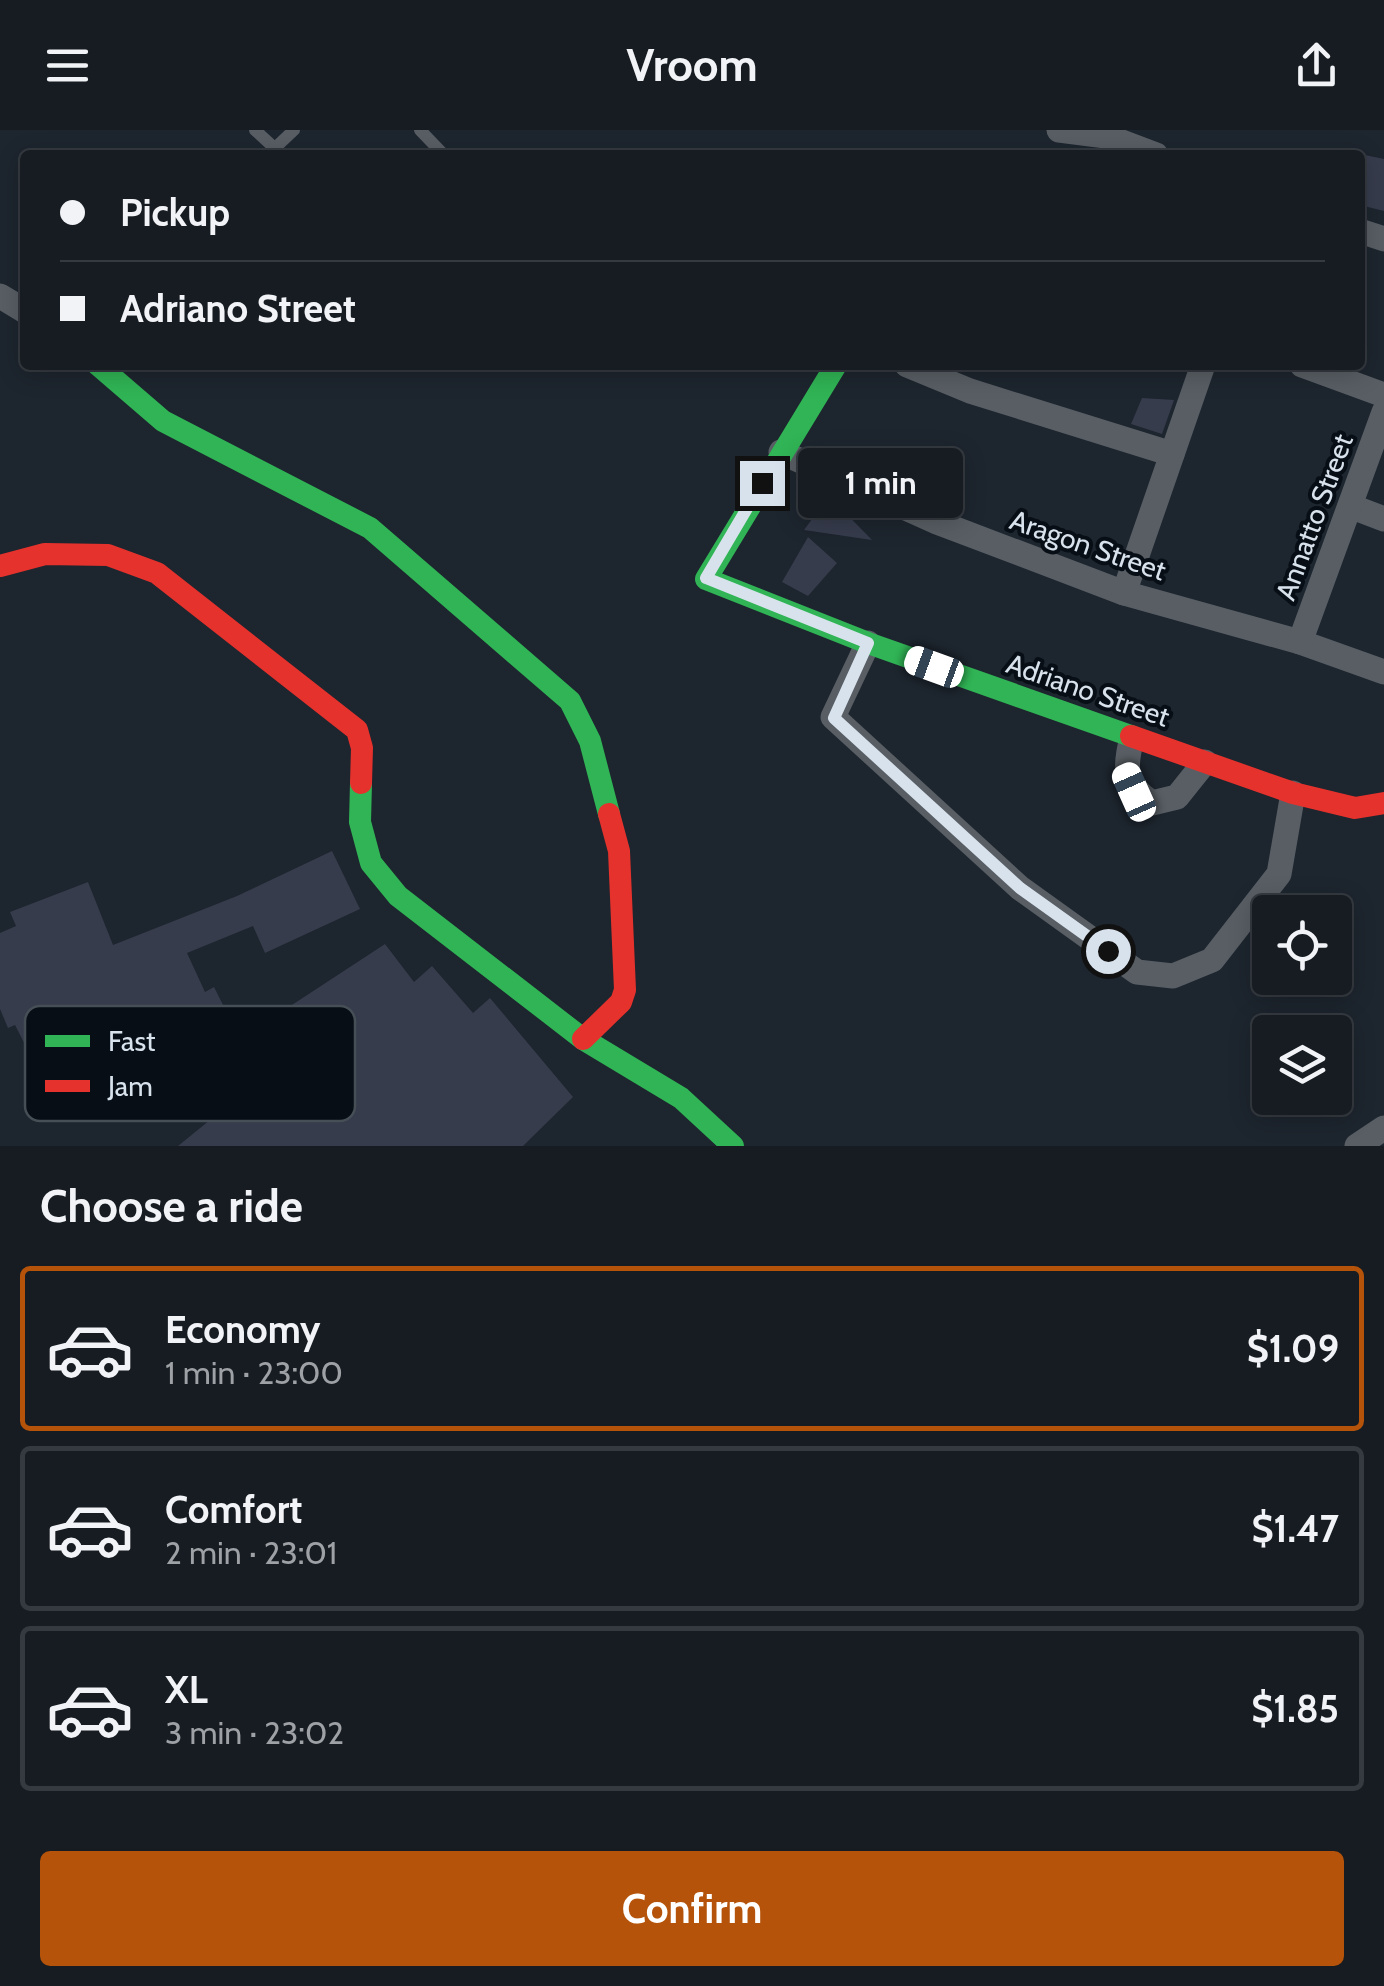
<!DOCTYPE html>
<html lang="en">
<head>
<meta charset="utf-8">
<style>
  :root { --surface:#161c22; --page:#1f252a; --text:#f1f3f6; --muted:#9ea1a5; --line:#353a40; --accent:#b45309 }
  body { margin:0; font-family:Cabin,sans-serif; background:var(--page); color:var(--text); height:100vh; display:flex; flex-direction:column; font-size:38px; white-space:nowrap }
  * { box-sizing:border-box; margin:0 }
  p { font-size:32px; color:var(--muted) }
  .icon { flex:none; width:55px; height:55px; fill:none; stroke:currentColor; stroke-width:2; stroke-linecap:round; stroke-linejoin:round }
  .map { position:relative; height:1016px; overflow:hidden }
  .panel { display:flex; flex-direction:column; background:var(--surface); flex:1 }
  .panel>* { flex:none }
  .hud { position:absolute; left:20px; top:20px; width:1345px; height:220px; border-radius:10px; box-shadow:0 5px 25px #0003,0 0 0 2px var(--line); display:grid; align-content:center; height:220px; padding:0 40px; background:var(--surface) }
  .buttons { position:absolute; left:1252px; top:765px; display:grid; gap:20px }
  .buttons a { display:grid; place-items:center; width:100px; height:100px; border-radius:10px; background:var(--surface); box-shadow:0 5px 25px #0003,0 0 0 2px var(--line); font-size:50px }
  .end { position:absolute; width:45px; height:45px; margin:-22px; border:12px solid #d8e2ed; background:#111; box-shadow:0 0 0 5px #111 }
  .from { border-radius:50% }
  .bubble { position:absolute; height:70px; border-radius:10px; background:var(--surface); box-shadow:0 5px 25px #0003,0 0 0 2px var(--line); font-size:32px; font-weight:800; line-height:70px; text-align:center }
  .car { position:absolute; width:30px; height:60px; margin:-30px -15px; border-radius:12px; box-shadow:0 0 8px 2px #0007; background:linear-gradient(#fff 24%,#345 0 40%,#fff 0 76%,#345 0 86%,#fff 0) }
  .hud b { display:flex; align-items:center; gap:35px; height:95px; font-size:38px }
  .hud b+b { border-top:2px solid var(--line) }
  .hud i { width:25px; height:25px; background:var(--text) }
  ul { padding:0; list-style:none }
  li { display:flex; align-items:center; gap:30px; height:165px; margin:0 20px 15px; padding:0 20px; border:5px solid var(--line); border-radius:10px }
  li div { flex:1 }
  li b { display:block; font-size:38px }
  li em { font-style:normal; font-weight:800 }
  li.active { border-color:var(--accent) }
  li>.icon { width:90px; height:90px; stroke-width:1.5 }
  h2 { padding:0 40px; font-size:45px; line-height:120px }
  .button { display:flex; gap:20px; margin-top:auto; padding:20px 40px }
  .button a { flex:1; height:115px; border-radius:10px; background:var(--accent); color:#fff; font-size:40px; font-weight:800; line-height:115px; text-align:center }
  header { display:flex; justify-content:space-between; align-items:center; height:130px; padding:0 40px; background:var(--surface); font-size:45px; font-weight:800 }
  .map>svg:first-child { display:block }
  .building { fill:#373c4d }
  .lines { fill:none; stroke-linecap:round; stroke-linejoin:round }
  .lane { stroke:#585e64; stroke-width:12 }
  .street { stroke:#585e64; stroke-width:25 }
  .fast { stroke:#30b455; stroke-width:22 }
  .jam { stroke:#e5322d; stroke-width:22 }
  .route { stroke:#d8e2ed; stroke-width:12 }
  .labels { text-anchor:middle; dominant-baseline:central; stroke-width:8; stroke-linejoin:round; paint-order:stroke }
  .street-label { font-size:28px; fill:#d8e2ed; stroke:#070e15 }
  .key { fill:#070e15; stroke:#464e56; stroke-width:2.5 }
  .key-label { font-size:28px; fill:#d8e2ed }
</style>
</head>
<body>
<header><svg class="icon" aria-label="menu" viewBox="0 0 24 24"><path d="M4 6h16M4 12h16M4 18h16"/></svg>Vroom<svg class="icon" aria-label="share" viewBox="0 0 24 24"><path d="M12 15V3M7 8l5-5 5 5M5 13v7h14v-7"/></svg></header>
<div class="map">
<svg width="1384" height="1016" viewBox="0 0 1384 1016">
  <rect width="100%" height="100%" fill="#1d252e"/>
  <g class="building">
    <polygon points="1360,24 1384,29 1384,81 1360,75"/>
    <polygon points="1142,268 1174,270 1162,304 1131,294"/>
    <polygon points="930,329 952,346 939,373 910,359"/>
    <polygon points="829,366 872,410 804,400"/>
    <polygon points="808,407 837,433 808,466 782,452"/>
    <polygon points="332,721 360,779 265,823 253,796 187,823 205,862 214,857 240,909 385,814 414,852 432,836 473,883 490,868 573,967 523,1016 178,1016 221,981 182,936 175,939 148,886 38,940 15,895 8,898 0,879 0,803 16,796 10,782 88,752 113,815 237,766"/>
  </g>
  <g class="lines">
    <g class="lane">
      <polyline points="255,0 282,25"/>
      <polyline points="420,0 444,25"/>
      <polyline points="275,18 294,0"/>
    </g>
    <g class="street">
      <polyline points="1059,0 1106,6 1156,25"/>
      <polyline points="1360,101 1384,109"/>
      <polyline points="0,166 25,181"/>
      <polyline points="907,235 970,261 1172,324"/>
      <polyline points="1302,235 1384,265"/>
      <polyline points="781,322 937,392 1124,463 1300,512 1384,542"/>
      <polyline points="1350,376 1384,389"/>
      <polyline points="1124,463 1203,235"/>
      <polyline points="1300,512 1384,282"/>
      <polyline points="868,513 833,587 1020,758 1137,842 1173,846 1212,830 1279,744 1293,663"/>
      <path d="M1132,608C1124,638 1124,655 1152,673L1177,667L1205,632"/>
      <polyline points="1357,1016 1384,998"/>
    </g>
    <g class="fast">
      <polyline points="98,235 163,291 370,398 570,571 590,611 609,684"/>
      <polyline points="836,235 706,449 868,513 1131,606"/>
      <polyline points="361,653 360,692 371,733 398,766 583,909 681,968 733,1016"/>
    </g>
    <g class="jam">
      <polyline points="0,436 45,424 108,425 157,443 357,600 362,618 361,653"/>
      <polyline points="1131,606 1293,663 1355,678 1384,673"/>
      <polyline points="583,909 621,872 625,860 619,721 609,684"/>
    </g>
  </g>
  <g class="lines">
    <polyline class="route" points="762,353 706,448 868,513 834,588 1020,758 1108,821"/>
  </g>
  <g class="labels">
    <g class="street-label">
      <text transform="translate(1314 387) rotate(-70)">Annatto Street</text>
      <text transform="translate(1088 415) rotate(19)">Aragon Street</text>
      <text transform="translate(1088 560) rotate(19)">Adriano Street</text>
    </g>
  </g>
  <rect x="25" y="876" width="330" height="115" rx="15" class="key"/>
  <rect x="45" y="905" width="45" height="12" fill="#30b455"/>
  <rect x="45" y="950" width="45" height="12" fill="#e5322d"/>
  <g class="key-label">
    <text x="108" y="921">Fast</text>
    <text x="108" y="966">Jam</text>
  </g>
</svg>
<div class="buttons">
<a><svg class="icon" aria-label="locate" viewBox="0 0 24 24"><circle cx="12" cy="12" r="6"/><path d="M12 2v4M12 18v4M2 12h4M18 12h4"/></svg></a>
<a><svg class="icon" aria-label="layers" viewBox="0 0 24 24"><path d="M12 4l9 5-9 5-9-5zM3 14l9 5 9-5"/></svg></a>
</div>
<i class="end from" style="left:1108px;top:821px"></i>
<i class="end" style="left:762px;top:353px"></i>
<div class="bubble" style="left:798px;top:318px;width:165px">1 min</div>
<i class="car" style="left:934px;top:537px;rotate:290deg"></i>
<i class="car" style="left:1134px;top:662px;rotate:336deg"></i>
<div class="hud">
<b><i class="from"></i>Pickup</b>
<b><i></i>Adriano Street</b>
</div>
</div>
<section class="panel">
<h2>Choose a ride</h2>
<ul>
<li class="active"><svg class="icon" aria-label="car" viewBox="0 0 24 24"><path d="M5 17H2v-5l4-1 3-4h7l3 4 3 1v5h-3M9 17h6M6 11h13"/><circle cx="7" cy="17" r="2"/><circle cx="17" cy="17" r="2"/></svg><div><b>Economy</b><p>1 min · 23:00</p></div><em>$1.09</em></li>
<li><svg class="icon" aria-label="car" viewBox="0 0 24 24"><path d="M5 17H2v-5l4-1 3-4h7l3 4 3 1v5h-3M9 17h6M6 11h13"/><circle cx="7" cy="17" r="2"/><circle cx="17" cy="17" r="2"/></svg><div><b>Comfort</b><p>2 min · 23:01</p></div><em>$1.47</em></li>
<li><svg class="icon" aria-label="car" viewBox="0 0 24 24"><path d="M5 17H2v-5l4-1 3-4h7l3 4 3 1v5h-3M9 17h6M6 11h13"/><circle cx="7" cy="17" r="2"/><circle cx="17" cy="17" r="2"/></svg><div><b>XL</b><p>3 min · 23:02</p></div><em>$1.85</em></li>
</ul>
<div class="button"><a>Confirm</a></div>
</section>
</body>
</html>
